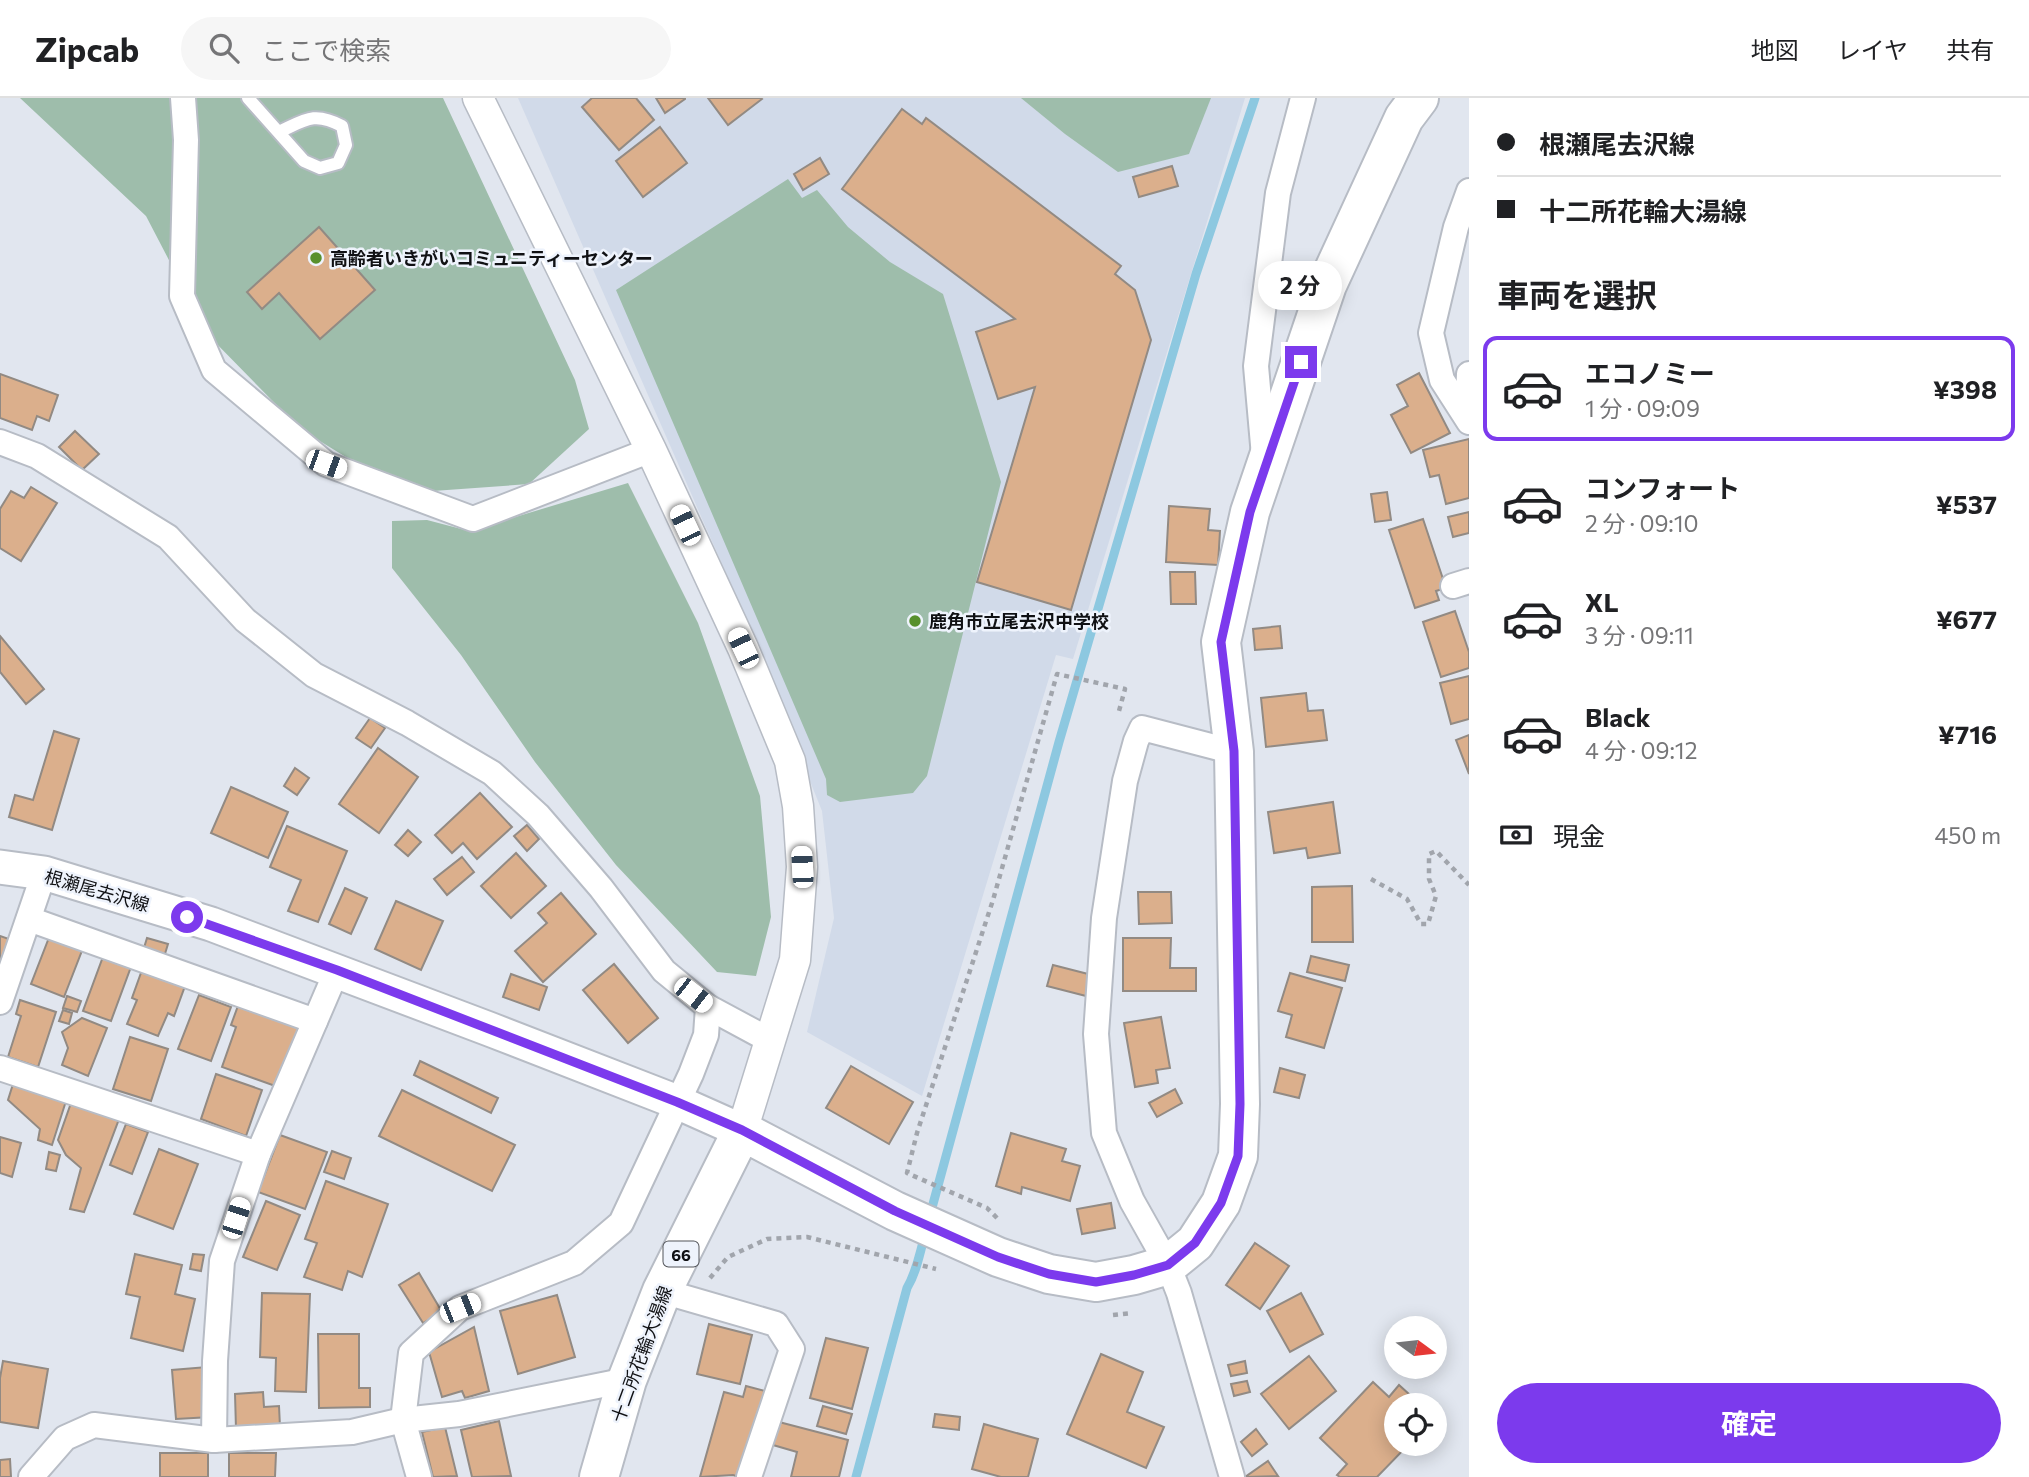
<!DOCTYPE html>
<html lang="ja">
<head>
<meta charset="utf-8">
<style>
  :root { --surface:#fff; --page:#f6f6f6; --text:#202124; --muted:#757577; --line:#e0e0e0; --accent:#7c3aed }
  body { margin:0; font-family:Commissioner,"Noto Sans JP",sans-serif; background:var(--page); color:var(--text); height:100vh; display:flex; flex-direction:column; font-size:26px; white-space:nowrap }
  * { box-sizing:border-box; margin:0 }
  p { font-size:23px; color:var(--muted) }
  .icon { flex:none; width:38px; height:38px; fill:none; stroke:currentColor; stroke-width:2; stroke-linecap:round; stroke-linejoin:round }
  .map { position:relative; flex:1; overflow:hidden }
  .sheet { display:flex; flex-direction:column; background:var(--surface); width:560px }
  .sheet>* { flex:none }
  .banner { display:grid; align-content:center; height:154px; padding:0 28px; background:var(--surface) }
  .needle { width:46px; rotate:105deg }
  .tools { position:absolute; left:1384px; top:1218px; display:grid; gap:14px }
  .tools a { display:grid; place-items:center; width:63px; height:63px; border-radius:50%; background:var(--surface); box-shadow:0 4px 18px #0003; font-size:35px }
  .end { position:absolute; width:32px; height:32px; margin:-16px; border:9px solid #7c3aed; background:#fff; box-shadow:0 0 0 4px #fff }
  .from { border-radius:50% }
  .bubble { position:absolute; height:49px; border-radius:24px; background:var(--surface); box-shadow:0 4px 18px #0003; font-size:23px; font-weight:700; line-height:49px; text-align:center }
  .car { position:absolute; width:21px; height:42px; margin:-21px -10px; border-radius:9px; box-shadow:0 0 5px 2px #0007; background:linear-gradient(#fff 24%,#345 0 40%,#fff 0 76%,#345 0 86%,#fff 0) }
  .banner b { display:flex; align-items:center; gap:24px; height:66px; font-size:26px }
  .banner b+b { border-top:2px solid var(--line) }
  .banner i { width:18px; height:18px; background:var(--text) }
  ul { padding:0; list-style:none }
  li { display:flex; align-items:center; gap:21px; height:105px; margin:0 14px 10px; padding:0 14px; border:4px solid transparent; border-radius:14px }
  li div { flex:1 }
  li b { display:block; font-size:26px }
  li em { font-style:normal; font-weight:700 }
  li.selected { border-color:var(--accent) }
  li>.icon { width:63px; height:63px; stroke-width:1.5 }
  h2 { padding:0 28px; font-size:32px; line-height:84px }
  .pay { display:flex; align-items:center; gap:18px; height:77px; padding:0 28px; font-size:26px }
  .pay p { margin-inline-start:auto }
  .button { display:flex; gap:14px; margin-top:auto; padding:14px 28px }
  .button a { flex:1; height:80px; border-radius:42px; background:var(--accent); color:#fff; font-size:28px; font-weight:700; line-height:80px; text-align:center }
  header { display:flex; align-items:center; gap:42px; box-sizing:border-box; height:98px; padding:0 35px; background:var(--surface); border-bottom:2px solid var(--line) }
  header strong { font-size:33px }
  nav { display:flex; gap:38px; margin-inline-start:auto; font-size:24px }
  .search { width:490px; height:63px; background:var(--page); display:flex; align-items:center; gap:18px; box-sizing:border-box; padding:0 24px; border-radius:38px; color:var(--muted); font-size:26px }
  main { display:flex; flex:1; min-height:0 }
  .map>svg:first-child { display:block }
  .built { fill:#d1dae9 }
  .green { fill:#9ebdab }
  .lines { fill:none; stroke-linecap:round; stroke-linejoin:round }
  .stream { stroke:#8dc8e0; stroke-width:9 }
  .building { fill:#dbaf8c; stroke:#928a83; stroke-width:2 }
  .service-casing { stroke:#b7bcc5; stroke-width:16 }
  .minor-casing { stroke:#b7bcc5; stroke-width:28 }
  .tertiary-casing { stroke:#b7bcc5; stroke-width:33 }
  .secondary-casing { stroke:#b7bcc5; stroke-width:37 }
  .primary-casing { stroke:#b7bcc5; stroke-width:42 }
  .path { stroke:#a1a5ac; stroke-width:4.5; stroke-dasharray:5 5; stroke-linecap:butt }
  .service { stroke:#fff; stroke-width:12 }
  .minor { stroke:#fff; stroke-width:24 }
  .tertiary { stroke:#fff; stroke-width:30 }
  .secondary { stroke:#fff; stroke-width:33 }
  .primary { stroke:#fff; stroke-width:38 }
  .route { stroke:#7c3aed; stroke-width:9 }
  .poi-dot { fill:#58902d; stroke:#eef3fc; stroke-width:2.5 }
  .labels { text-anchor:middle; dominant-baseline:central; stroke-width:5; stroke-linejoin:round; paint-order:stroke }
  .shield { fill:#eef3fc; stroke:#53555a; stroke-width:2 }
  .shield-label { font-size:16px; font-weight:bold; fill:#101114 }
  .poi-label { font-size:18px; font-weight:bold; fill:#101114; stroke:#eef3fc; text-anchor:start }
  .street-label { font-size:18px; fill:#101114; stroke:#eef3fc }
</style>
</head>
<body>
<header>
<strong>Zipcab</strong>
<div class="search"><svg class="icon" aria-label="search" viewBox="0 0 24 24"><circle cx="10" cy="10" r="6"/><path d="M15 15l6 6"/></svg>ここで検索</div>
<nav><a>地図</a><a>レイヤ</a><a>共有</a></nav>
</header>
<main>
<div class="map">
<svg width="1469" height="1379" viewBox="0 0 1469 1379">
  <rect width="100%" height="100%" fill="#e1e6ef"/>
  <polygon class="built" points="518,0 1245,0 1073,561 1056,557 922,998 807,934 834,820 822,713 732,489"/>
  <g class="green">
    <polygon points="20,0 443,0 575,282 589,331 529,386 405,395 300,331 208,237 146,118"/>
    <polygon points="1021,0 1211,0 1189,56 1118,74 1065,36"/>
    <polygon points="788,81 802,100 817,92 848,129 890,164 943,196 1001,384 927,678 913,695 840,704 827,697 826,681 616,192"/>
    <polygon points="628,385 698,525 760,698 771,819 756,878 717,874 616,767 535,664 461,557 392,470 392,423 427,422 469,433"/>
  </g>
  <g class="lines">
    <g class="stream">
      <polyline points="930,1117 1059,644 1196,176 1255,0"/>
      <path d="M856,1379L907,1190C917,1173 919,1157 925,1137"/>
    </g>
  </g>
  <g class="building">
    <polygon points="592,0 636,0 654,22 619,52 582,9"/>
    <polygon points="656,0 685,0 685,1 665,15"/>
    <polygon points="708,0 761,0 762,1 728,27"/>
    <polygon points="902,11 922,26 926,20 1121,168 1115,176 1135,192 1151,242 1071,512 977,484 1035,289 998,301 976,234 1015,221 842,91"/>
    <polygon points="660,29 687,65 643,99 616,63"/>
    <polygon points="820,60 829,76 803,92 794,76"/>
    <polygon points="1172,68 1178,88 1139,99 1133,79"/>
    <polygon points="319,129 375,192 320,241 279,195 262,211 247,194"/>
    <polygon points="1419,275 1450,335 1411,355 1391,317 1408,308 1397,287"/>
    <polygon points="0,276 58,297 49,323 37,318 32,332 0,320"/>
    <polygon points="75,333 99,356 82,372 59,349"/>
    <polygon points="1469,341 1469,400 1446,406 1439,377 1430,379 1423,352"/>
    <polygon points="31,389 57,405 21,463 0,450 0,411 11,393 24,400"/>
    <polygon points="1387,394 1391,422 1375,424 1371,396"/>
    <polygon points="1169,408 1210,411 1208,432 1220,433 1218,467 1166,464"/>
    <polygon points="1469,414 1469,435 1453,439 1448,419"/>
    <polygon points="1423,421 1446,490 1436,493 1439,502 1415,510 1389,432"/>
    <polygon points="1170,474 1195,474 1196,506 1171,506"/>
    <polygon points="1455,513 1469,554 1469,570 1441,579 1423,524"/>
    <polygon points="1280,528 1282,550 1255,552 1253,531"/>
    <polygon points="0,538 44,591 26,606 0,574"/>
    <polygon points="1469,578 1469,621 1451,626 1440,585"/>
    <polygon points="1306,595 1308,613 1323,612 1327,642 1266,649 1261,600"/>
    <polygon points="370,620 385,630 371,650 356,640"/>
    <polygon points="54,633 79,641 52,732 9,719 15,697 33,702"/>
    <polygon points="1469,637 1469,676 1456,642"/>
    <polygon points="378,650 418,679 379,735 339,706"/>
    <polygon points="295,670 309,680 297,697 284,688"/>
    <polygon points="231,689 288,714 268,760 211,735"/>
    <polygon points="480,695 512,729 477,761 463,745 452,755 435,737"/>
    <polygon points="1333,704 1340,755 1308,760 1306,750 1274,755 1268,714"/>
    <polygon points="527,727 539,741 527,753 514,738"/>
    <polygon points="287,728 347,753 318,824 288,813 301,782 270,769"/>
    <polygon points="408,732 421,744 408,758 395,747"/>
    <polygon points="516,755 546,788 511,820 481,788"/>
    <polygon points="462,759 474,774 447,797 434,781"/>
    <polygon points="1352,788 1353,844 1312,844 1312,789"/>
    <polygon points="345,790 367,800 351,836 329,826"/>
    <polygon points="1138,794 1171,794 1172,825 1139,826"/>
    <polygon points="561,795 596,836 543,884 515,853 547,825 538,815"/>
    <polygon points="396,803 443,823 421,872 375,851"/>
    <polygon points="50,837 83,850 64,899 31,886"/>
    <polygon points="0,838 9,841 0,866"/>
    <polygon points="147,840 168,846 164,859 143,853"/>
    <polygon points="1123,840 1171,840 1170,870 1196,870 1196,893 1123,893"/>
    <polygon points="104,856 132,866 111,923 83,913"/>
    <polygon points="1311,858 1349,867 1345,883 1307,874"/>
    <polygon points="614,866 658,920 628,945 583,892"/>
    <polygon points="1053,867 1092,877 1086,898 1047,888"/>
    <polygon points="142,872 185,888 174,918 168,915 158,938 127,926 137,902 132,900"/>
    <polygon points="1290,875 1342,890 1324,950 1286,939 1292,917 1278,913"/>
    <polygon points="511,876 547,889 539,912 503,899"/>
    <polygon points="199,897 231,909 211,963 178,951"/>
    <polygon points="67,898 81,903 77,914 63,910"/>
    <polygon points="20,902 56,914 38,969 8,959 21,918 16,916"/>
    <polygon points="239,905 300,926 278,989 222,969 236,929 231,927"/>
    <polygon points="63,912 72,915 69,926 59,923"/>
    <polygon points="1161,919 1170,970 1156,972 1158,985 1135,989 1124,925"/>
    <polygon points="82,920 107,930 88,978 62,967 68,950 62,934"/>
    <polygon points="130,939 168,951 151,1003 113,991"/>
    <polygon points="420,963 498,1000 491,1015 414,977"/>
    <polygon points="851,968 913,1004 889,1046 826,1010"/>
    <polygon points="1280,970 1305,977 1299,1000 1274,994"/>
    <polygon points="216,976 262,992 246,1038 201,1021"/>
    <polygon points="13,986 66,1003 52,1047 38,1042 40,1031 8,1002"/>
    <polygon points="1175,991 1182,1005 1157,1019 1149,1005"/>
    <polygon points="402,992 515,1047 492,1093 379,1038"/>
    <polygon points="71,1005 119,1021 84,1114 70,1111 81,1070 66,1057 58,1042"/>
    <polygon points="126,1026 148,1034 132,1076 110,1067"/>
    <polygon points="1011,1035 1066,1051 1062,1063 1080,1068 1070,1103 1022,1089 1021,1096 996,1088"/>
    <polygon points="280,1037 327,1054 305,1111 258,1094"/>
    <polygon points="0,1039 21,1045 12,1079 0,1075"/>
    <polygon points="159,1051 198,1066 173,1131 134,1116"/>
    <polygon points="332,1053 351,1060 344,1081 324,1074"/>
    <polygon points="49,1054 60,1057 56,1073 46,1071"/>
    <polygon points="326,1083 388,1106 362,1179 348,1173 342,1192 304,1179 317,1145 305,1141"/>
    <polygon points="266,1103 300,1117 277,1172 243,1159"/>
    <polygon points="1111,1105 1115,1130 1082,1136 1077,1111"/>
    <polygon points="1255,1145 1289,1168 1260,1211 1226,1187"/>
    <polygon points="135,1156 182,1167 175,1196 195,1201 183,1253 131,1240 140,1199 126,1196"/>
    <polygon points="193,1156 204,1157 201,1173 190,1171"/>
    <polygon points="419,1175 442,1214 423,1225 399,1187"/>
    <polygon points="262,1195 310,1196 306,1294 275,1293 276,1260 260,1259"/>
    <polygon points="1301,1195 1323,1236 1290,1254 1267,1213"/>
    <polygon points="557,1197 575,1259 518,1276 500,1213"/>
    <polygon points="709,1226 752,1237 740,1286 697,1276"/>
    <polygon points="474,1229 489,1293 465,1300 462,1293 442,1299 429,1254"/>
    <polygon points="318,1236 359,1236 359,1290 370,1290 370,1309 319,1310"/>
    <polygon points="826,1240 868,1250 852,1311 810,1300"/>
    <polygon points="1101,1256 1143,1274 1127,1314 1164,1329 1146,1370 1067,1336"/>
    <polygon points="1309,1258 1336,1293 1289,1331 1261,1296"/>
    <polygon points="3,1263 48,1271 38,1330 0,1324 0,1280"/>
    <polygon points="1245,1263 1247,1275 1231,1278 1228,1267"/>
    <polygon points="207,1269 211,1319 176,1321 172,1272"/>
    <polygon points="1247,1283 1250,1294 1234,1298 1231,1286"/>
    <polygon points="1373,1284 1389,1299 1399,1287 1421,1307 1396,1307 1396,1346 1409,1346 1377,1379 1340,1379 1337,1377 1347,1366 1320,1340"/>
    <polygon points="746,1288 769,1294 739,1379 733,1377 700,1379 724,1294 743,1299"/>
    <polygon points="263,1294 264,1309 279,1308 280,1329 236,1331 235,1296"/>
    <polygon points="823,1308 852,1316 846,1336 817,1328"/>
    <polygon points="935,1316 960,1319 959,1332 933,1329"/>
    <polygon points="499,1323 511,1378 472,1379 461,1332"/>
    <polygon points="779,1324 848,1342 839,1379 791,1379 797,1354 773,1347"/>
    <polygon points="984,1326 1038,1341 1028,1379 1001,1379 972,1371"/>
    <polygon points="445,1329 457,1378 433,1379 422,1334"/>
    <polygon points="1256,1331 1267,1346 1252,1358 1241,1344"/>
    <rect x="160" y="1355" width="48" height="24"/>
    <polygon points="229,1355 276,1355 275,1379 229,1379"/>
    <polygon points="10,1361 11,1379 0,1379 0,1362"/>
    <polygon points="1268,1363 1278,1378 1245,1379"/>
  </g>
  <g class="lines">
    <g class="service-casing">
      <path id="service" d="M248,0L304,63L320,70L338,65L346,47L342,28C314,13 305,22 279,34"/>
    </g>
    <g class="minor-casing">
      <g id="minor">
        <polyline points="183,0 186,42 182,198 214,272 326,366 473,421 651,352"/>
        <polyline points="1469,93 1456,129 1431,235 1442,282 1469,324"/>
        <polyline points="1467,320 1469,276"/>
        <polyline points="0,344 37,358 168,439 245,522 314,577 407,625 492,675 538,717 601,790 664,873 708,909 706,937 691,976 621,1125 574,1165 460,1210 411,1255 403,1322 419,1379"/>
        <polyline points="1264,358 1256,268 1278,95 1303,0"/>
        <polyline points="1453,488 1469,483"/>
        <polyline points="29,821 315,923"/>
        <polyline points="0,904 44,775"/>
        <polyline points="708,909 771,943"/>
        <polyline points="0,970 258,1056"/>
        <polyline points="662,1193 776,1226 792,1251 749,1379"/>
        <polyline points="214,1342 215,1263 222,1163 258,1056 337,872"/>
        <polyline points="31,1379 65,1340 94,1327 214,1342 352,1334 403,1322 459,1316 627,1282"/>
        <polyline points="1232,1379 1179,1195 1168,1167 1132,1103 1104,1035 1096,936 1104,820 1125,683 1136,643 1142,630 1234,654"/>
      </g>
    </g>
    <g class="tertiary-casing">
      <polyline id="tertiary" points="478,0 651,352 743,550 790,663 798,708 802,769 795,862 742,1033"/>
    </g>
    <g class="secondary-casing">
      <polyline id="secondary" points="0,769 44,775 211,826 489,931 677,1004 742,1033"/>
    </g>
    <g class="primary-casing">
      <polyline id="primary" points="599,1379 627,1282 662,1193 742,1033 895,1113 998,1159 1049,1176 1096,1184 1134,1177 1168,1167 1195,1145 1221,1105 1238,1058 1240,1006 1234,654 1221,544 1250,414 1327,187 1404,20 1419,0"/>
    </g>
    <g class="path">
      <polyline points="1371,781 1407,801 1421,826 1428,826 1436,798 1429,781 1429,756 1436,753 1469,787"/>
      <polyline points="997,1120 987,1110 907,1075 917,1035 993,802 1057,576 1125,591 1119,613"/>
      <polyline points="710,1180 728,1159 767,1141 807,1139 936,1171"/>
      <polyline points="1113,1217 1132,1215"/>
    </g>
    <use href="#service" class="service"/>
    <use href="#minor" class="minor"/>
    <use href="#tertiary" class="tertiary"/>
    <use href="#secondary" class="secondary"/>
    <use href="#primary" class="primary"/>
  </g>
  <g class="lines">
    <polyline class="route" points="187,819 337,872 677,1004 742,1032 895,1113 998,1159 1049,1176 1096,1184 1134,1177 1168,1167 1195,1145 1221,1105 1238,1058 1240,1006 1234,653 1221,544 1250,414 1301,264"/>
  </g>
  <g class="poi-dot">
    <circle cx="316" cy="160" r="7"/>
    <circle cx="915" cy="523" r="7"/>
  </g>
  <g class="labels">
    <rect class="shield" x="663.5" y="1143.5" width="35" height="25" rx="5"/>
    <g class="shield-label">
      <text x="681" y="1156">66</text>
    </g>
    <g class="poi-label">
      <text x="330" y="160">高齢者いきがいコミュニティーセンター</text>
      <text x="929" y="523">鹿角市立尾去沢中学校</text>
    </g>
    <g class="street-label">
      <text transform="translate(97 792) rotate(16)">根瀬尾去沢線</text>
      <text transform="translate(641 1256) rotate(-70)">十二所花輪大湯線</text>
    </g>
  </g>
</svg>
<div class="tools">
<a><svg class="needle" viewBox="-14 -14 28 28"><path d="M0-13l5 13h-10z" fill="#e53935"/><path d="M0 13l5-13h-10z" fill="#757577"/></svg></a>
<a><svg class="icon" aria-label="locate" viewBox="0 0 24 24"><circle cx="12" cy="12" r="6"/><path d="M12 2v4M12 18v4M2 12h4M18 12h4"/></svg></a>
</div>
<i class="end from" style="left:187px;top:819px"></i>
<i class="end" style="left:1301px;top:264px"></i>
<div class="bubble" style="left:1258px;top:163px;width:84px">2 分</div>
<i class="car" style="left:326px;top:366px;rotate:110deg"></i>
<i class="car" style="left:685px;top:427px;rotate:335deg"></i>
<i class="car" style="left:743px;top:550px;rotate:335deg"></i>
<i class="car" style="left:802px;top:769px;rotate:357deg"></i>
<i class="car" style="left:693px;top:897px;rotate:128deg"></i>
<i class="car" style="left:236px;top:1120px;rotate:18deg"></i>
<i class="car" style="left:460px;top:1210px;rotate:68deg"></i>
</div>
<section class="sheet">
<div class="banner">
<b><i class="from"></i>根瀬尾去沢線</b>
<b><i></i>十二所花輪大湯線</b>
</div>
<h2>車両を選択</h2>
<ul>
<li class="selected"><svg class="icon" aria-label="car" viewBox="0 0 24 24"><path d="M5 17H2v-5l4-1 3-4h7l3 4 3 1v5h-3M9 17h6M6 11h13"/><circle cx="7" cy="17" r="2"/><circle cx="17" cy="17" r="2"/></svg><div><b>エコノミー</b><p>1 分 · 09:09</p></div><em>¥398</em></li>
<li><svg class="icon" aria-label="car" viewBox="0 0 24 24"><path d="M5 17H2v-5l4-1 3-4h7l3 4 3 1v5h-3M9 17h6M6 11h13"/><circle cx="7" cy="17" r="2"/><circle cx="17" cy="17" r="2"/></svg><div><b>コンフォート</b><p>2 分 · 09:10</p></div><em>¥537</em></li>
<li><svg class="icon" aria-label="car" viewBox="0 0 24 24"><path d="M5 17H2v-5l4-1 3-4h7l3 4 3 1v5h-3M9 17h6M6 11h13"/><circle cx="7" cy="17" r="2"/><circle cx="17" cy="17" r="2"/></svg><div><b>XL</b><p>3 分 · 09:11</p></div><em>¥677</em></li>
<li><svg class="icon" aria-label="car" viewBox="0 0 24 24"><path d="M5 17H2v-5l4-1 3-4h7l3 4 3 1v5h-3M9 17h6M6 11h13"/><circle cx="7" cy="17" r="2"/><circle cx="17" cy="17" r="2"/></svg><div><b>Black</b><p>4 分 · 09:12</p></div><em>¥716</em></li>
</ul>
<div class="pay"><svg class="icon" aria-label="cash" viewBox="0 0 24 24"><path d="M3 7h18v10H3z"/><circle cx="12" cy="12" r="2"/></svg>現金<p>450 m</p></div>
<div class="button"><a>確定</a></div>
</section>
</main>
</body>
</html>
